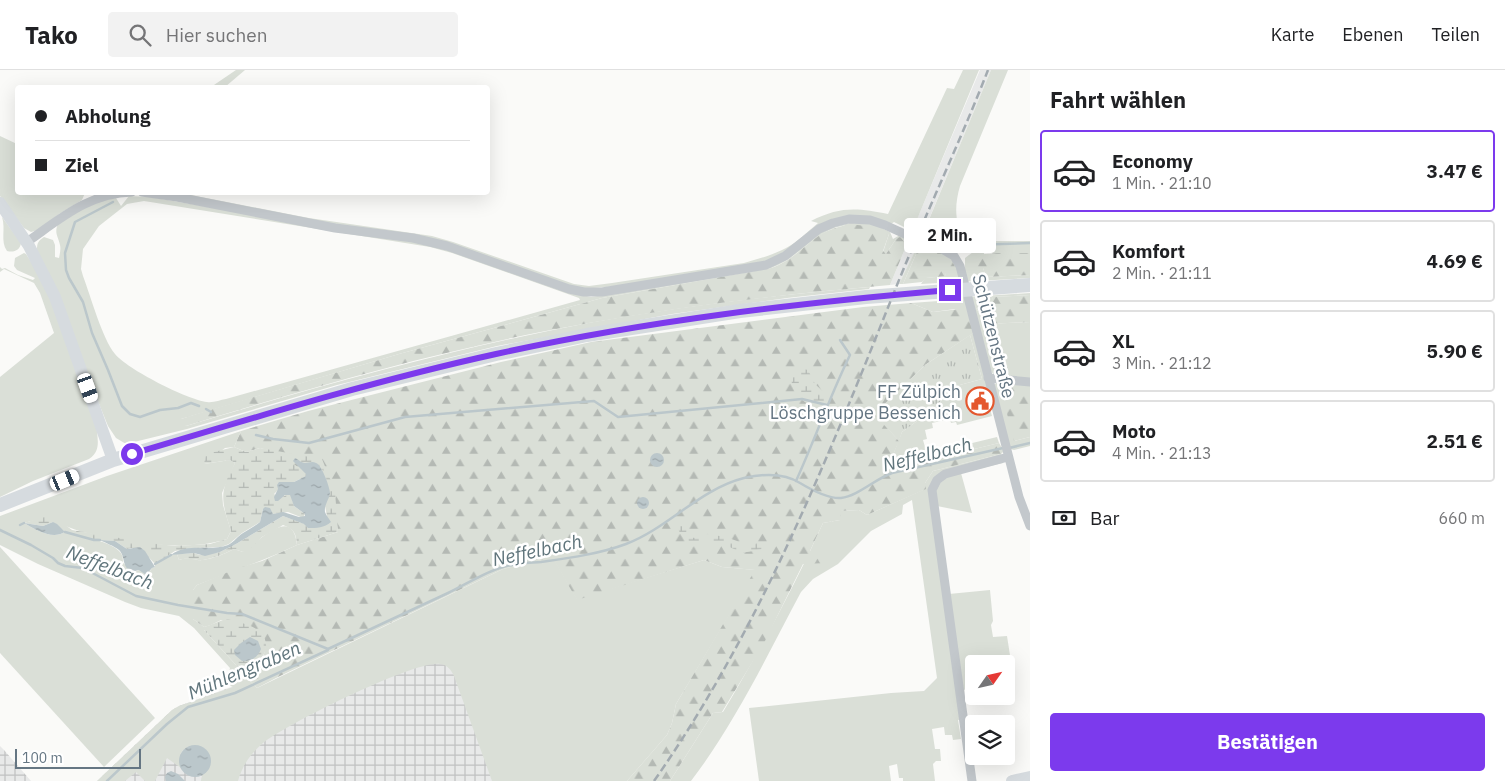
<!DOCTYPE html>
<html lang="de">
<head>
<meta charset="utf-8">
<style>
  :root { --surface:#fff; --page:#f2f2f2; --text:#202124; --muted:#757577; --line:#e0e0e0; --accent:#7c3aed }
  body { margin:0; font-family:"IBM Plex Sans",sans-serif; background:var(--page); color:var(--text); height:100vh; display:flex; flex-direction:column; font-size:19px; white-space:nowrap }
  * { box-sizing:border-box; margin:0 }
  p { font-size:16px; color:var(--muted) }
  .icon { flex:none; width:28px; height:28px; fill:none; stroke:currentColor; stroke-width:2; stroke-linecap:round; stroke-linejoin:round }
  .map { position:relative; flex:1; overflow:hidden }
  .sheet { display:flex; flex-direction:column; background:var(--surface); width:475px }
  .sheet>* { flex:none }
  .banner { position:absolute; left:15px; top:15px; width:475px; height:110px; border-radius:5px; box-shadow:0 5px 20px #0002; display:grid; align-content:center; height:110px; padding:0 20px; background:var(--surface) }
  .needle { width:32px; rotate:56deg }
  .buttons { position:absolute; left:965px; top:585px; display:grid; gap:10px }
  .buttons a { display:grid; place-items:center; width:50px; height:50px; border-radius:5px; background:var(--surface); box-shadow:0 5px 20px #0002; font-size:25px }
  .scale { position:absolute; left:15px; bottom:12px; width:126px; box-sizing:border-box; padding-left:5px; border:2px solid #657683; border-top:0; font-size:14px; line-height:18px; white-space:nowrap; color:#657683; -webkit-text-stroke:4px #fff; paint-order:stroke }
  .end { position:absolute; width:22px; height:22px; margin:-11px; border:6px solid #7c3aed; background:#fff; box-shadow:0 0 0 2px #fff }
  .from { border-radius:50% }
  .bubble { position:absolute; height:35px; border-radius:5px; background:var(--surface); box-shadow:0 5px 20px #0002; font-size:16px; font-weight:700; line-height:35px; text-align:center }
  .car { position:absolute; width:15px; height:30px; margin:-15px -8px; border-radius:6px; box-shadow:0 0 4px 1px #0007; background:linear-gradient(#fff 24%,#345 0 40%,#fff 0 76%,#345 0 86%,#fff 0) }
  .banner b { display:flex; align-items:center; gap:18px; height:48px; font-size:19px }
  .banner b+b { border-top:1px solid var(--line) }
  .banner i { width:12px; height:12px; background:var(--text) }
  ul { padding:0; list-style:none }
  li { display:flex; align-items:center; gap:15px; height:82px; margin:0 10px 8px; padding:0 10px; border:2px solid var(--line); border-radius:5px }
  li div { flex:1 }
  li b { display:block; font-size:19px }
  li em { font-style:normal; font-weight:700 }
  li.on { border-color:var(--accent) }
  li>.icon { width:45px; height:45px; stroke-width:1.5 }
  h2 { padding:0 20px; font-size:22px; line-height:60px }
  .pay { display:flex; align-items:center; gap:12px; height:55px; padding:0 20px; font-size:19px }
  .pay p { margin-inline-start:auto }
  .action { display:flex; gap:10px; margin-top:auto; padding:10px 20px }
  .action a { flex:1; height:58px; border-radius:5px; background:var(--accent); color:#fff; font-size:20px; font-weight:700; line-height:58px; text-align:center }
  header { display:flex; align-items:center; gap:30px; box-sizing:border-box; height:70px; padding:0 25px; background:var(--surface); border-bottom:1px solid var(--line) }
  header strong { font-size:24px }
  nav { display:flex; gap:28px; margin-inline-start:auto; font-size:18px }
  .search { width:350px; height:45px; background:var(--page); display:flex; align-items:center; gap:12px; box-sizing:border-box; padding:0 18px; border-radius:5px; color:var(--muted); font-size:19px }
  main { display:flex; flex:1; min-height:0 }
  .map>svg:first-child { display:block }
  .built { fill:#e8e9e9 }
  .industrial { fill:url(#industrial-grid) }
  .green { fill:#dadfd7; fill-rule:evenodd }
  .forest { fill:url(#forest-firs) }
  .wetland { fill:url(#wetland-marsh) }
  .park { fill:url(#park-tufts) }
  .water { fill:url(#water-ripples) }
  .lines { fill:none; stroke-linecap:round; stroke-linejoin:round }
  .stream { stroke:#bbc7cb; stroke-width:2.5 }
  .street { stroke:#c3c8cc; stroke-width:9 }
  .secondary { stroke:#d6dbdf; stroke-width:12 }
  .primary { stroke:#d6dbdf; stroke-width:14 }
  .rail { stroke:#a2aab0; stroke-width:2.5; stroke-dasharray:8 4; stroke-linecap:butt }
  .route { stroke:#7c3aed; stroke-width:6 }
  .labels { text-anchor:middle; dominant-baseline:central; stroke-width:5; stroke-linejoin:round; paint-order:stroke }
  .street-label { font-size:18px; fill:#657683; stroke:#fff }
  .poi-label { font-size:18px; fill:#657683; stroke:#fff; text-anchor:end }
  .water-label { font-size:19px; font-style:italic; fill:#60757c; stroke:#fff }
</style>
</head>
<body>
<header>
<strong>Tako</strong>
<div class="search"><svg class="icon" aria-label="search" viewBox="0 0 24 24"><circle cx="10" cy="10" r="6"/><path d="M15 15l6 6"/></svg>Hier suchen</div>
<nav><a>Karte</a><a>Ebenen</a><a>Teilen</a></nav>
</header>
<main>
<div class="map">
<svg width="1030" height="711" viewBox="0 0 1030 711">
  <defs>
    <pattern id="industrial-grid" width="8" height="8" patternUnits="userSpaceOnUse" patternTransform="scale(1.25)"><rect width="8" height="8" fill="#e8e9e9"/><path d="M0 4h8M4 0v8" fill="none" stroke="#c0c1c2"/></pattern>
    <pattern id="forest-firs" width="22" height="20" patternUnits="userSpaceOnUse" patternTransform="scale(1.25)"><rect width="22" height="20" fill="#dadfd7"/><path d="M5 1l3.5 6h-7zM16 11l3.5 6h-7z" fill="#b4b9b4"/></pattern>
    <pattern id="wetland-marsh" width="20" height="14" patternUnits="userSpaceOnUse" patternTransform="scale(1.25)"><rect width="20" height="14" fill="#dadfd7"/><path d="M1 5h8M5 5V1M11 12h8M15 12V8" fill="none" stroke="#b4b9b4"/></pattern>
    <pattern id="park-tufts" width="24" height="20" patternUnits="userSpaceOnUse" patternTransform="scale(1.25)"><rect width="24" height="20" fill="#dadfd7"/><path d="M3 7l-1-3M5 7V3M7 7l1-3M15 17l-1-3M17 17v-4M19 17l1-3" fill="none" stroke="#b4b9b4"/></pattern>
    <pattern id="water-ripples" width="26" height="14" patternUnits="userSpaceOnUse" patternTransform="scale(1.25)"><rect width="26" height="14" fill="#bbc7cb"/><path d="M2 4q2-2 4 0t4 0M15 11q2-2 4 0t4 0" fill="none" stroke="#9ca6aa"/></pattern>
  </defs>
  <rect width="100%" height="100%" fill="#fafaf8"/>
  <g class="built">
    <polygon points="980,0 991,0 922,166 912,161"/>
    <polygon points="909,169 919,174 899,214 890,215"/>
  </g>
  <g class="industrial">
    <polygon points="447,566 514,711 97,711 172,640 179,636 234,616 257,629"/>
    <polygon points="0,676 4,680 31,711 0,711"/>
  </g>
  <g class="green">
    <polygon points="236,0 245,0 225,17 211,17"/>
    <path d="M963,0H979L911,164L904,157L894,152L891,154L850,147L794,176L769,191L619,216L581,219L451,174L351,157L167,123H181L309,148L432,166L453,172L574,214L589,216L612,213L744,193C758,189 773,185 786,178C798,172 808,161 818,153L811,151C840,136 858,138 888,144L947,18L954,19Z"/>
    <path d="M991,0H1008L960,116C954,137 955,152 964,171H1030V183H984L983,198L986,207L1030,205V208L921,214L925,208L946,206L944,200L920,175L903,214H899L919,173L931,176L965,199V188L973,182L972,177L964,174L960,167L954,168L952,174L945,176L921,169Z"/>
    <polygon points="0,66 17,74 18,122 85,123 82,130 59,144 38,160 31,162 24,158 0,126"/>
    <path d="M129,126L150,127L436,176L557,219L591,227L762,199L827,158L855,152L873,154L890,162L893,169L900,165L905,168V171L900,168L896,169L886,184L883,182L889,164C878,162 858,154 848,155C816,158 800,188 771,198L602,228L399,284L181,349L186,356C318,316 452,279 588,253C682,236 775,225 870,217L869,219L787,228L672,244L497,276L337,315L187,359L126,374L116,368L108,356L37,180C37,173 38,171 44,167L53,170L55,175V187L59,188C60,183 61,179 60,175C58,166 54,163 58,154C76,143 94,130 116,128L121,136ZM144,131L430,177L452,183L579,228L580,230L226,329C220,330 213,333 207,332C188,330 127,299 115,284C102,268 91,227 83,206L81,199L83,179L99,156L127,134Z"/>
    <path d="M2,147L21,173C20,180 14,183 7,181C0,171 6,159 2,147Z"/>
    <path d="M24,183L26,184L46,215L97,361C98,372 100,382 89,389L33,411L0,427V307L54,263L40,223L34,213L4,199L0,202V197L2,199L5,198L18,205L33,210L35,208L17,200L14,196L15,188Z"/>
    <polygon points="1030,223 1030,225 992,227 995,237 976,238 986,254 1030,252 1030,315 1014,371 1030,367 1030,376 1014,380 1010,379 994,315 999,311 990,300 979,257 955,239 933,242 911,233 952,230 952,228"/>
    <polygon points="975,262 989,321 974,326 977,336 972,337 974,343 990,339 992,346 957,355 956,352 951,353 950,349 932,353 933,358 925,360 927,369 923,370 927,384 997,367 999,373 896,398 889,395 902,362 931,341 956,316 982,309 970,265"/>
    <path d="M241,361L234,377L225,378L204,394L230,390L235,393L222,423L223,435L231,461L227,469C183,483 131,472 87,463C66,458 46,445 24,453C36,460 52,470 65,462C77,465 113,472 120,482C123,485 123,489 123,493L135,502L139,500L150,501L152,498L155,497V494L171,485L177,484L179,490C190,486 194,491 203,490C214,488 225,484 234,479L243,482C259,471 293,434 297,475C265,490 231,502 197,515L193,520V549L204,557V560L257,618L503,499L552,486L577,529L704,490L722,497L756,500L676,634L672,653L667,665L627,711H492L454,606C451,600 448,595 440,594C415,590 285,655 263,673C251,683 242,696 238,711H201C201,703 209,699 211,690L183,680L180,685L181,698L167,688L155,711H145L136,702L125,711H97L172,640L179,636L233,617L222,612L228,607L230,598L194,558L179,546L141,538L125,532L38,494L0,475V446L107,406Z"/>
    <path d="M1001,384L1003,393L961,403L972,443L937,436L949,524L990,520L993,551L991,555L993,567L1007,566L1014,611L1006,612V594H974V618L963,620L967,648L958,650L961,669L953,670L952,665H945L944,657L932,659L935,679H940L941,691H936L933,694L935,711H903V708H899L897,694L889,696L891,711H759L749,638L891,623L924,621L937,608L912,430L903,435L902,444L871,461L838,494L813,509L801,522C768,584 734,655 691,711H670L713,643L723,642C759,581 794,518 823,453L840,450V441L859,440L867,445L925,419V413L933,401Z"/>
    <polygon points="0,477 155,648 104,697 0,583"/>
  </g>
  <g class="forest">
    <path d="M849,154C863,156 877,156 889,164L883,181L886,184L896,169L900,167L907,174L890,215C789,224 689,235 589,253C452,277 318,315 186,356L179,353L181,349L203,342L399,284L602,228L771,198C792,191 802,177 820,165C829,159 839,157 849,154Z"/>
    <path d="M920,175C934,181 952,183 956,200H945L946,206L926,208L922,212L903,214Z"/>
    <polygon points="997,183 1030,183 1030,205 986,207 983,198 968,199 967,191 973,185"/>
    <polygon points="1030,225 1030,252 986,254 976,238 994,236 992,227"/>
    <path d="M911,233L933,242L969,238L975,262L925,295L875,344L899,371L889,394L896,398L999,373L1004,381L1001,384L933,401L925,413L926,419L867,445L859,440L841,441L840,450L823,453L810,481C818,482 822,485 826,493L803,494L764,573L722,642L713,643L670,711H627L667,665L672,653L676,634L755,500L722,497L704,490L577,530L552,487L503,499L278,607L257,618L236,595L242,597L262,589C276,557 244,555 221,550L211,555L204,557L193,549V520L197,515L238,498L262,491L297,475L338,462L336,448L276,382L260,378L246,382L234,377L241,361L308,341L501,292L591,272L863,237Z"/>
    <polygon points="999,312 1030,315 1030,367 1014,371"/>
  </g>
  <g class="wetland">
    <path d="M804,299L808,300L815,314L830,328L826,340C806,336 788,325 792,302Z"/>
    <path d="M234,377L246,382L260,378L322,389L335,421L338,462L297,475C296,463 294,459 283,455L262,467L248,481L243,482L234,479C225,484 213,488 203,490C194,491 190,487 179,490L177,484L194,483L200,485L220,482L236,474L283,446L305,454L327,446L325,436L330,418L325,409L324,401L310,392L305,393L300,392L294,394L306,404V406L294,412H286L274,424L280,428L288,424L291,425L294,436L305,444L303,448L288,442L273,444L263,439L260,452L242,463L229,474L221,477L195,478L175,481L155,494C146,485 141,475 127,479L115,471L94,470L65,462L53,452L43,456L24,453L47,446L56,448L72,460L149,473L175,476L210,474L227,469L231,461C221,430 219,422 235,393L230,390L204,394L206,384Z"/>
    <path d="M679,452H683L686,454L688,465L694,468L707,464L726,467L737,471L744,477L760,472L763,473V476L762,479C755,480 749,483 742,482C736,481 728,475 720,473C702,469 684,481 677,455Z"/>
    <path d="M228,549C238,552 254,555 261,563C276,580 255,602 236,595L204,560V557C213,555 219,550 228,549Z"/>
  </g>
  <polygon class="park" points="970,265 982,309 956,316 931,341 902,362 899,371 874,344 925,295"/>
  <g class="water">
    <circle cx="657" cy="390" r="7"/>
    <path d="M295,388C298,389 301,393 305,393C309,393 312,391 316,393C322,395 330,418 330,423C329,430 324,435 325,442C326,445 329,449 331,452C324,458 317,458 308,458L304,454L283,446L236,474L220,482L205,486L194,483L171,485C187,472 210,482 228,475C234,472 238,466 243,463C249,459 255,456 260,452L263,439L265,437L270,438L273,444L283,442L299,447L305,446V444L294,436L290,425H285L278,431H275L274,427L278,419L277,415L279,412H294L306,406V404L293,391Z"/>
    <circle cx="643" cy="433" r="6"/>
    <path d="M53,452L57,454L65,462C52,470 36,460 24,453L43,456Z"/>
    <path d="M100,470L115,471L127,479L140,477L145,481L155,497L152,498L146,505L139,500L131,502C121,495 126,487 119,480C114,476 106,473 100,470Z"/>
    <path d="M250,567L258,571L261,579C258,587 251,592 242,591L235,585L234,580L241,573Z"/>
    <circle cx="195" cy="691" r="16"/>
    <polygon points="171,701 178,704 185,711 166,711 165,707 167,703"/>
  </g>
  <g class="lines">
    <g class="stream">
      <polyline points="113,132 75,152 65,183 66,200 69,208 83,232 92,263 108,300 122,336 130,344 140,347 160,340 178,338 191,333 199,336"/>
      <polyline points="969,175 1030,173"/>
      <polyline points="206,339 211,342"/>
      <polyline points="256,365 273,369 309,373 405,347 594,331 618,347 802,329 827,335"/>
      <polyline points="1009,378 1030,373"/>
      <path d="M796,411C815,369 830,326 850,285L840,270"/>
      <polyline points="20,455 24,453"/>
      <path d="M0,460L31,475L53,488L58,493L65,496L83,498L136,526L178,535L227,543L242,544L328,579C368,560 408,542 448,523C465,515 485,502 503,497C515,493 529,493 541,492C569,488 599,484 626,474C668,458 700,419 744,408C762,404 783,402 800,413C810,419 828,429 841,428C858,426 875,409 892,403L1003,378"/>
      <polyline points="65,462 94,470 100,470"/>
      <polyline points="155,494 171,485"/>
      <polyline points="107,711 167,654 188,637 235,623 328,580"/>
    </g>
    <g class="street">
      <polyline points="142,122 177,127 335,158 413,168 447,176 569,219 584,222 602,222 766,195 785,186 819,159 833,153 849,149 870,150 885,155 920,171 937,176 954,186 960,196 1019,427 1030,456"/>
      <path d="M27,172C60,149 89,123 132,122"/>
      <polyline points="988,308 1030,312"/>
      <polyline points="972,711 932,420 937,410 945,404 1008,387"/>
    </g>
    <g class="secondary">
      <polyline points="0,133 29,176 55,227 113,390"/>
      <polyline points="1012,711 1030,707"/>
    </g>
    <polyline class="primary" points="0,435 113,390 352,319 496,284 587,265 740,241 866,227 1030,215"/>
    <path class="rail" d="M654,711C761,558 828,387 897,215C926,143 960,72 988,0"/>
  </g>
  <g class="lines">
    <path class="route" d="M132,384C253,348 373,311 496,284C646,251 797,233 950,220"/>
  </g>
  <defs>
    <g id="civic-ring" transform="scale(1.4375)"><circle r="9.5" fill="#fff" stroke="#e4572e" stroke-width="1.5"/><path d="M-.6-6.5H3V-4.5H.6V-3L4-1V1h2V6H-6V1h2V-1L-.6-3ZM-1.2 2.5V6h2.4V2.5Z" fill="#e4572e"/></g>
  </defs>
  <g fill-rule="evenodd">
    <use href="#civic-ring" x="980" y="331"/>
  </g>
  <g class="labels">
    <g class="street-label">
      <text transform="translate(994 266) rotate(76)">Schützenstraße</text>
    </g>
    <g class="poi-label">
      <text x="961" y="321">FF Zülpich<tspan x="961" dy="21">Löschgruppe Bessenich</tspan></text>
    </g>
    <g class="water-label">
      <text transform="translate(927 384) rotate(-14)">Neffelbach</text>
      <text transform="translate(537 480) rotate(-12)">Neffelbach</text>
      <text transform="translate(110 497) rotate(21)">Neffelbach</text>
      <text transform="translate(244 600) rotate(-23)">Mühlengraben</text>
    </g>
  </g>
</svg>
<div class="buttons">
<a><svg class="needle" viewBox="-14 -14 28 28"><path d="M0-13l5 13h-10z" fill="#e53935"/><path d="M0 13l5-13h-10z" fill="#757577"/></svg></a>
<a><svg class="icon" aria-label="layers" viewBox="0 0 24 24"><path d="M12 4l9 5-9 5-9-5zM3 14l9 5 9-5"/></svg></a>
</div>
<div class="scale">100 m</div>
<i class="end from" style="left:132px;top:384px"></i>
<i class="end" style="left:950px;top:220px"></i>
<div class="bubble" style="left:904px;top:148px;width:92px">2 Min.</div>
<i class="car" style="left:88px;top:318px;rotate:160deg"></i>
<i class="car" style="left:65px;top:410px;rotate:68deg"></i>
<div class="banner">
<b><i class="from"></i>Abholung</b>
<b><i></i>Ziel</b>
</div>
</div>
<section class="sheet">
<h2>Fahrt wählen</h2>
<ul>
<li class="on"><svg class="icon" aria-label="car" viewBox="0 0 24 24"><path d="M5 17H2v-5l4-1 3-4h7l3 4 3 1v5h-3M9 17h6M6 11h13"/><circle cx="7" cy="17" r="2"/><circle cx="17" cy="17" r="2"/></svg><div><b>Economy</b><p>1 Min. · 21:10</p></div><em>3.47 €</em></li>
<li><svg class="icon" aria-label="car" viewBox="0 0 24 24"><path d="M5 17H2v-5l4-1 3-4h7l3 4 3 1v5h-3M9 17h6M6 11h13"/><circle cx="7" cy="17" r="2"/><circle cx="17" cy="17" r="2"/></svg><div><b>Komfort</b><p>2 Min. · 21:11</p></div><em>4.69 €</em></li>
<li><svg class="icon" aria-label="car" viewBox="0 0 24 24"><path d="M5 17H2v-5l4-1 3-4h7l3 4 3 1v5h-3M9 17h6M6 11h13"/><circle cx="7" cy="17" r="2"/><circle cx="17" cy="17" r="2"/></svg><div><b>XL</b><p>3 Min. · 21:12</p></div><em>5.90 €</em></li>
<li><svg class="icon" aria-label="car" viewBox="0 0 24 24"><path d="M5 17H2v-5l4-1 3-4h7l3 4 3 1v5h-3M9 17h6M6 11h13"/><circle cx="7" cy="17" r="2"/><circle cx="17" cy="17" r="2"/></svg><div><b>Moto</b><p>4 Min. · 21:13</p></div><em>2.51 €</em></li>
</ul>
<div class="pay"><svg class="icon" aria-label="cash" viewBox="0 0 24 24"><path d="M3 7h18v10H3z"/><circle cx="12" cy="12" r="2"/></svg>Bar<p>660 m</p></div>
<div class="action"><a>Bestätigen</a></div>
</section>
</main>
</body>
</html>
